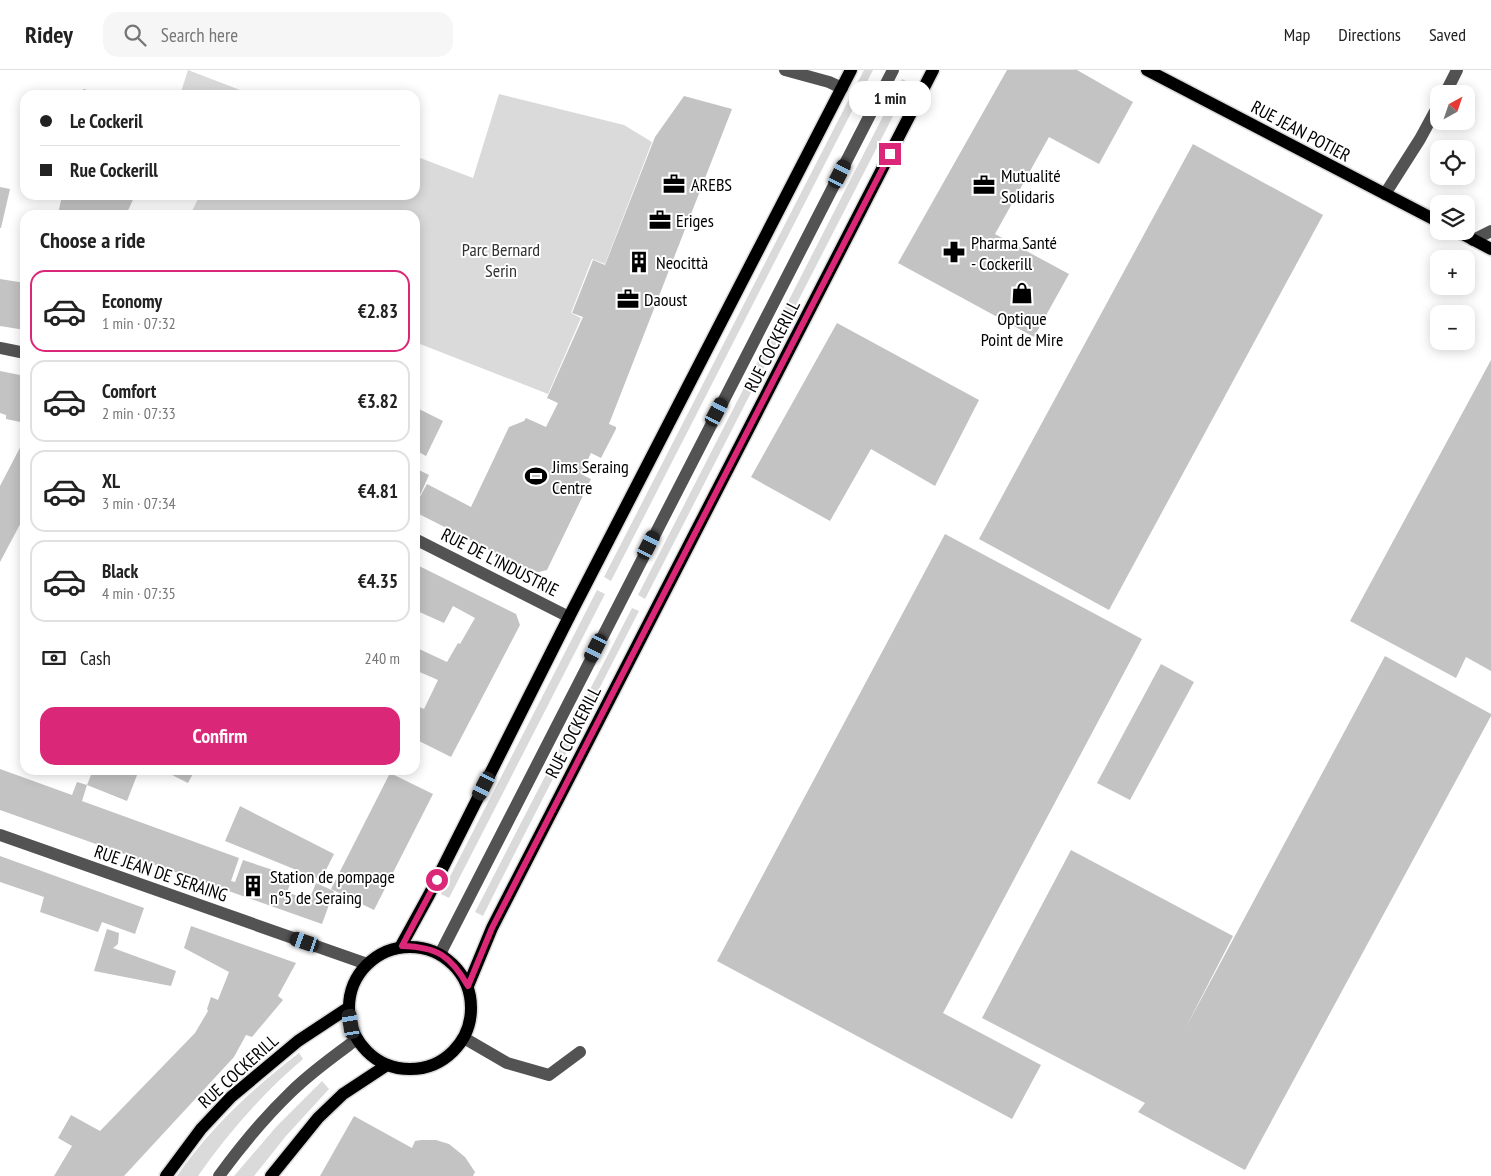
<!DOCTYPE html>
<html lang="en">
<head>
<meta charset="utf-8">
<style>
  :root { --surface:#fff; --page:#f6f6f6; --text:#222; --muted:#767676; --line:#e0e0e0; --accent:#db2777 }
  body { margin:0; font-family:"PT Sans Narrow",sans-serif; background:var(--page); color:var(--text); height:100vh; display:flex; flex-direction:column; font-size:19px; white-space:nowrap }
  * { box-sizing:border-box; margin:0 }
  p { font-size:16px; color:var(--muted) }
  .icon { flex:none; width:28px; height:28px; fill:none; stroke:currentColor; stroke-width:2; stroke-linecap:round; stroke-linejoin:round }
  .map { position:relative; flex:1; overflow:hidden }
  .sheet { position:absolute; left:20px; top:140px; width:400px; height:565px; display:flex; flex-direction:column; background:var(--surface); border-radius:15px; box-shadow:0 2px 12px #0003 }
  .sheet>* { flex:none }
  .hud { position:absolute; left:20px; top:20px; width:400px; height:110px; border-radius:15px; box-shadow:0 2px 12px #0003; display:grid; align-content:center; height:110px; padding:0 20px; background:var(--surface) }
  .needle { width:32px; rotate:40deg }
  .buttons { position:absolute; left:1430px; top:15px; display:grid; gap:10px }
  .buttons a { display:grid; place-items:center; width:45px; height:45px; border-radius:10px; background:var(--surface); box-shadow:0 2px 12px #0003; font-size:25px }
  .end { position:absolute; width:22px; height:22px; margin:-11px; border:6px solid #db2777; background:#fff; box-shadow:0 0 0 2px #fff }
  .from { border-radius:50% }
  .bubble { position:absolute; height:35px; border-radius:15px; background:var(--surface); box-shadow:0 2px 12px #0003; font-size:16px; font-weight:600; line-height:35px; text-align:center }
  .car { position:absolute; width:15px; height:30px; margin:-15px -8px; border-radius:6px; box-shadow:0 0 4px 1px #0007; background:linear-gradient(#222 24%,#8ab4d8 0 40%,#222 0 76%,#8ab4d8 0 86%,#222 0) }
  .hud b { display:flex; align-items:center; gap:18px; height:48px; font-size:19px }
  .hud b+b { border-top:1px solid var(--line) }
  .hud i { width:12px; height:12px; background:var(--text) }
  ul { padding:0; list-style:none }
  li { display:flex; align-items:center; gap:15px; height:82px; margin:0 10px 8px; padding:0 10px; border:2px solid var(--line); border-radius:15px }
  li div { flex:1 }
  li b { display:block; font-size:19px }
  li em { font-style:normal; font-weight:600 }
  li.on { border-color:var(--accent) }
  li>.icon { width:45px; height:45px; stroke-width:1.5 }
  h2 { padding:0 20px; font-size:22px; line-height:60px }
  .pay { display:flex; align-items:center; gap:12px; height:55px; padding:0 20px; font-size:19px }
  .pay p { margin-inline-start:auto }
  .cta { display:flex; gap:10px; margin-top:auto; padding:10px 20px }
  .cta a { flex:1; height:58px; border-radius:15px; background:var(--accent); color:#fff; font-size:20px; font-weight:600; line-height:58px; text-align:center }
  header { display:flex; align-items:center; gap:30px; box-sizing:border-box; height:70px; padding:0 25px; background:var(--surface); border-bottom:1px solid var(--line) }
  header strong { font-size:24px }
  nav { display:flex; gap:28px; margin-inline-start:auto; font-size:18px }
  .search { width:350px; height:45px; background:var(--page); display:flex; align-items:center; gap:12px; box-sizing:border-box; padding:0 18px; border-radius:15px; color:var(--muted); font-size:19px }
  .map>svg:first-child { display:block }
  .green { fill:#dadada }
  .building { fill:#c3c3c3 }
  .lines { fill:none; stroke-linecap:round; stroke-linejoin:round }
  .major-casing { stroke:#dbdbdb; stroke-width:15 }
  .minor { stroke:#535353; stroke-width:12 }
  .major { stroke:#000; stroke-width:12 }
  .route { stroke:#db2777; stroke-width:6 }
  .labels { text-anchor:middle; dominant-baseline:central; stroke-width:4; stroke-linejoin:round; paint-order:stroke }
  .street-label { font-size:18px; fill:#000; stroke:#fff }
  .poi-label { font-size:18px; fill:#000; stroke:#fff; text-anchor:start }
  .park-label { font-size:18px; fill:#313131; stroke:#fff }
</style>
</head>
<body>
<header>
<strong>Ridey</strong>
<div class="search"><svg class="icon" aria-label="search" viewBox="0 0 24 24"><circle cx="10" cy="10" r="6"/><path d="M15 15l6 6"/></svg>Search here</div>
<nav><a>Map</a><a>Directions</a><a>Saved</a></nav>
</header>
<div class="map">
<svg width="1491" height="1106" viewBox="0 0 1491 1106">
  <rect width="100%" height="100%" fill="#fff"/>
  <g class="green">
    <polygon points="188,0 253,25 180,25"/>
    <polygon points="864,0 873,0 611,511 604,507"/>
    <polygon points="902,9 910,13 645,529 638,525"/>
    <polygon points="499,24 624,55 652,72 605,194 592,189 571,243 581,248 548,324 415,272 415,145 190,145 200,125 415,125 415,86 473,108"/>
    <polygon points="597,520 605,524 449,828 441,824"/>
    <polygon points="632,538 639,541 496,820 483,846 475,842"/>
    <path d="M299,983L303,989C263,1023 228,1063 198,1106H177C210,1058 252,1019 299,983Z"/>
    <polygon points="322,1011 329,1019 286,1066 254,1106 234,1106 276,1057"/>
  </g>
  <g class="building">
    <polygon points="1007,0 1077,0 1133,32 1099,94 1049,67 995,164 1069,204 1034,267 898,193"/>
    <polygon points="83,19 107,24 106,25 82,25"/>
    <polygon points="684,26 732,39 609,354 616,357 616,359 601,388 591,383 581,404 591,409 547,500 535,503 415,442 415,403 417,399 429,405 416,434 427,414 471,437 509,357 524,351 526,348 546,357 558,333 547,328 583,247 572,243 593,190 605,195 655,67"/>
    <polygon points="1193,74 1323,145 1109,540 979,469"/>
    <polygon points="0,117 10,119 1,158 0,158"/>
    <polygon points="62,125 135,125 126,145 58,145"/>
    <polygon points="0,209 25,213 25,260 0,256"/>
    <polygon points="837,253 979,330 935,416 871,379 830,451 751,407"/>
    <polygon points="1491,290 1491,601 1466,587 1456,608 1350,551"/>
    <polygon points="0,301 25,306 25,353 6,349 6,345 0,343"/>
    <polygon points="415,337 443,351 426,386 415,380"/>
    <polygon points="25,368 25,445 0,492 0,416"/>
    <polygon points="945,464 1142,569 943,943 1041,995 1012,1049 717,891"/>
    <polygon points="415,494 516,544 520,555 451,687 415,669 415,635 424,639 438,610 415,600 415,577 447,592 458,573 460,574 475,548 453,536 444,553 415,540"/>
    <polygon points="1385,586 1491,644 1491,646 1245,1100 1138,1042 1145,1033 982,948 1071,780 1233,866 1185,959"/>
    <polygon points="1161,594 1194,612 1130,730 1097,713"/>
    <polygon points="0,699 72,725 77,712 87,715 82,731 239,788 231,811 235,812 243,790 282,803 280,809 290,814 287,822 309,830 316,813 334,821 322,854 0,740"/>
    <polygon points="93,700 139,700 127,731 87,715"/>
    <polygon points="162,700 195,700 188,713"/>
    <polygon points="390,703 433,724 374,840 331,819"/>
    <polygon points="240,736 334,784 321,810 225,771"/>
    <polygon points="0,786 144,838 135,864 102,852 98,862 40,842 44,827 0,812"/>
    <polygon points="191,856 296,893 278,926 283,930 252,967 246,965 234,987 124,1106 54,1106 72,1076 58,1068 71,1045 100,1061 195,963 208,941 207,939 211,927 218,930 229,902 184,878"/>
    <polygon points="107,859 119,863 118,874 113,878 176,901 171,916 94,901"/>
    <polygon points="354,1046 412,1078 415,1071 421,1070 436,1070 449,1074 465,1087 475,1102 473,1106 320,1106"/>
  </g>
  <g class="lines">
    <g class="major-casing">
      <g id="major">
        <polyline points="1147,0 1439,152"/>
        <polyline points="1457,161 1491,179"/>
        <polyline points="401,876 429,825 569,547 851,0"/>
        <circle cx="410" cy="938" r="61"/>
        <polyline points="468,916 492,858 933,0"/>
        <polyline points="166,1106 201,1059 231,1027 298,971 348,938"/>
        <polyline points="271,1106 318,1048 343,1024 387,995"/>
      </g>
    </g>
    <g class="minor">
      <polyline points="785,0 829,12 842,18"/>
      <polyline points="1445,24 1457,0"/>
      <polyline points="1385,124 1420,69 1439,34"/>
      <polyline points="1473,170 1491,161"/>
      <polyline points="0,278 25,283"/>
      <polyline points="415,469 569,547"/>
      <polyline points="0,765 367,894"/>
      <polyline points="440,884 893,0"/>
      <polyline points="464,968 507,993 549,1005 580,982"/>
      <path d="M219,1106C241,1076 265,1047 291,1022C311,1002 334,986 357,969"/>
    </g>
    <use href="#major" class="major"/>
  </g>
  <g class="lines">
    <path class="route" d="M437,810L402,876C437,877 450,885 468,916L492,858L890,84"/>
  </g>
  <defs>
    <g id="office-bare" transform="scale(1.725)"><path d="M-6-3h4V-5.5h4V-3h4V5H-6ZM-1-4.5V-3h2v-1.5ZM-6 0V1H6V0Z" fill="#000" stroke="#fff" stroke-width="2.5" paint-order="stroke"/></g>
    <g id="pharmacy-bare" transform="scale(1.725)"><path d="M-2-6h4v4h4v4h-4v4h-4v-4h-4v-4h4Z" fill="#000" stroke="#fff" stroke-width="2.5" paint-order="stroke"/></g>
    <g id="building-bare" transform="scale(1.725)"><path d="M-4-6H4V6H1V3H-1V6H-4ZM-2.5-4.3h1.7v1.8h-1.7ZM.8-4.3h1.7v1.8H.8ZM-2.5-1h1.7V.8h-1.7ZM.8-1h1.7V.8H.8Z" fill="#000" stroke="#fff" stroke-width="2.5" paint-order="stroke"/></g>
    <g id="shop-bare" transform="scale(1.725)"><path d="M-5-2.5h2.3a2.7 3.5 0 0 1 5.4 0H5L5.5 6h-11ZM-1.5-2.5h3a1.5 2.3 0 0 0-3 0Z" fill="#000" stroke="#fff" stroke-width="2.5" paint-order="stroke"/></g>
    <g id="stadium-bare" transform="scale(1.725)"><path d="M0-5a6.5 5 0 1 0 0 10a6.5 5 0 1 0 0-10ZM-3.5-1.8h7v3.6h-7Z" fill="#000" stroke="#fff" stroke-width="2.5" paint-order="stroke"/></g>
  </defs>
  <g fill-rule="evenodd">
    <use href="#office-bare" x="674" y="114"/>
    <use href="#office-bare" x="984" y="115"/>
    <use href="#office-bare" x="660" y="150"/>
    <use href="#pharmacy-bare" x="954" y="182"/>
    <use href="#building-bare" x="639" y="192"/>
    <use href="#shop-bare" x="1022" y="223"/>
    <use href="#office-bare" x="628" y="229"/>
    <use href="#stadium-bare" x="536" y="406"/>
    <use href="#building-bare" x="253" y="816"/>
  </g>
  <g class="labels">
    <g class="street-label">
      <text transform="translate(1301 61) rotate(28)">RUE JEAN POTIER</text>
      <text transform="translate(772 276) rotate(-63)">RUE COCKERILL</text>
      <text transform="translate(500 492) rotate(27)">RUE DE L'INDUSTRIE</text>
      <text transform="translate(573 662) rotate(-63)">RUE COCKERILL</text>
      <text transform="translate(161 803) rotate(19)">RUE JEAN DE SERAING</text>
      <text transform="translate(238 1001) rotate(-42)">RUE COCKERILL</text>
    </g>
    <g class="poi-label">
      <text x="1001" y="105">Mutualité<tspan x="1001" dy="21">Solidaris</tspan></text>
      <text x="691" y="114">AREBS</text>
      <text x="676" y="150">Eriges</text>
      <text x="971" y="172">Pharma Santé<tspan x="971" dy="21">- Cockerill</tspan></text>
      <text x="656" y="192">Neocittà</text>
      <text x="644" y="229">Daoust</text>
      <text x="1022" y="248" text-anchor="middle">Optique<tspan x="1022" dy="21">Point de Mire</tspan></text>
      <text x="552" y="396">Jims Seraing<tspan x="552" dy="21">Centre</tspan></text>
      <text x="270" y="806">Station de pompage<tspan x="270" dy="21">n°5 de Seraing</tspan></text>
    </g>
    <g class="park-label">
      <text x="501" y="179">Parc Bernard<tspan x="501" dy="21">Serin</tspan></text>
    </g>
  </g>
</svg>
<div class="buttons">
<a><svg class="needle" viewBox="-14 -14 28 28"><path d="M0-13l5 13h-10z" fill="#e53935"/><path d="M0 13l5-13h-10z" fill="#767676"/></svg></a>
<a><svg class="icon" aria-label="locate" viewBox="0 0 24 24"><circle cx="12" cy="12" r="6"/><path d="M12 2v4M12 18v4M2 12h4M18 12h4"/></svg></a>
<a><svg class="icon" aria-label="layers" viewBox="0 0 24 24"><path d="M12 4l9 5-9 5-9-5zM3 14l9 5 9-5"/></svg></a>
<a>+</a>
<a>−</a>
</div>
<i class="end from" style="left:437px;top:810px"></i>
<i class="end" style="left:890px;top:84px"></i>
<div class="bubble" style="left:849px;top:11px;width:82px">1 min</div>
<i class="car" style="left:840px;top:104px;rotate:27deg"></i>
<i class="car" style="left:717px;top:342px;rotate:28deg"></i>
<i class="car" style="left:649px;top:475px;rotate:27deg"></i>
<i class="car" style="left:596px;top:578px;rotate:207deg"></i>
<i class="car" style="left:484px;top:716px;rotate:207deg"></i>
<i class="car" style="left:305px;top:872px;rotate:289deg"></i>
<i class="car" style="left:351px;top:954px;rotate:351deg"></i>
<div class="hud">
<b><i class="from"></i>Le Cockeril</b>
<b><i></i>Rue Cockerill</b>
</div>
<section class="sheet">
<h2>Choose a ride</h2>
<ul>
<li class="on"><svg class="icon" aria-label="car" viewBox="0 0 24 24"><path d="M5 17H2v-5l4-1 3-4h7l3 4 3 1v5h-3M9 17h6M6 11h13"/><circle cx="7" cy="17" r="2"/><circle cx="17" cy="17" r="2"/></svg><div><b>Economy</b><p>1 min · 07:32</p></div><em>€2.83</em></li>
<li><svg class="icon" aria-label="car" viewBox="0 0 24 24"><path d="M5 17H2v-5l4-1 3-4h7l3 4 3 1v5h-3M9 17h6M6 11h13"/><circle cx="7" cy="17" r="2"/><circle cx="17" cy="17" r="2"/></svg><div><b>Comfort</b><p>2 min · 07:33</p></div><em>€3.82</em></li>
<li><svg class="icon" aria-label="car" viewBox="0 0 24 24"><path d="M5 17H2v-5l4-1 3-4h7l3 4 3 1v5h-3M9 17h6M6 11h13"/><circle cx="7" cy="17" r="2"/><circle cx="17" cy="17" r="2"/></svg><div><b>XL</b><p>3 min · 07:34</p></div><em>€4.81</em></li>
<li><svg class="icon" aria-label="car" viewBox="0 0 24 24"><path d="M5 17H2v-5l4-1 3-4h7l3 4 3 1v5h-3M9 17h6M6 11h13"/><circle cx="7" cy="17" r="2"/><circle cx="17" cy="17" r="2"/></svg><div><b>Black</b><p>4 min · 07:35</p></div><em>€4.35</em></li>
</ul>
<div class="pay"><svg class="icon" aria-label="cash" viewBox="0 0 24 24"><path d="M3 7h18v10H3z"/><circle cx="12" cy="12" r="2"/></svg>Cash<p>240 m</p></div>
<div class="cta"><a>Confirm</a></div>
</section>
</div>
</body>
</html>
